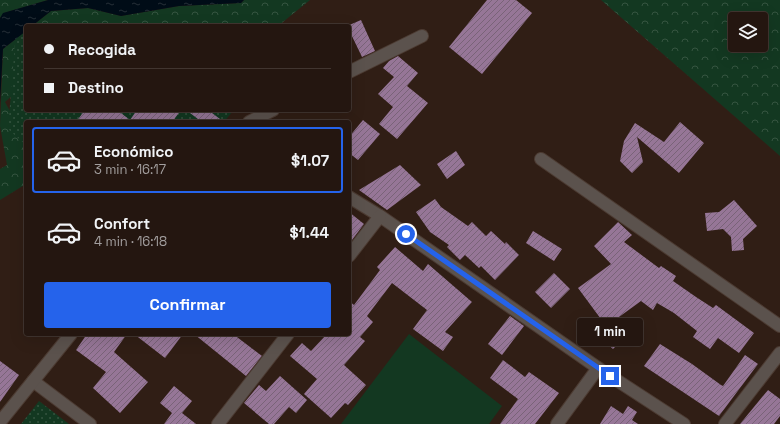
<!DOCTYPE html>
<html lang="es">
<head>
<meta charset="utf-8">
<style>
  :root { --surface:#241610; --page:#30231e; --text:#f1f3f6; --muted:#a39f9f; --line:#413530; --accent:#2563eb }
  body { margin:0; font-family:"Space Grotesk",sans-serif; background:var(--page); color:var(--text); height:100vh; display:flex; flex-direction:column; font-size:15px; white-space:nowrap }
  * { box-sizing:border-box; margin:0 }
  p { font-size:13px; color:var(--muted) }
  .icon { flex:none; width:22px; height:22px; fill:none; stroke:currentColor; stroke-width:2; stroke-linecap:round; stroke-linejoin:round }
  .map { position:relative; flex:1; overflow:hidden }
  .details { position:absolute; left:24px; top:120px; width:327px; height:216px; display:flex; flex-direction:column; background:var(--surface); border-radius:4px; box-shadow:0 4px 16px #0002,0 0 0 1px var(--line) }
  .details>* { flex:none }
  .top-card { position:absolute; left:24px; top:24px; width:327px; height:88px; border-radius:4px; box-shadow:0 4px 16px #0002,0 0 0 1px var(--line); display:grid; align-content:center; height:88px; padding:0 20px; background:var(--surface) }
  .fabs { position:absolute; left:728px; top:12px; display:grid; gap:8px }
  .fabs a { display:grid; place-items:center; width:40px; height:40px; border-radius:4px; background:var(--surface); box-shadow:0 4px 16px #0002,0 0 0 1px var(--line); font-size:20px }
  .end { position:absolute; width:18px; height:18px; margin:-9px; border:5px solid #2563eb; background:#fff; box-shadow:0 0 0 2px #fff }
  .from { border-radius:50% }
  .bubble { position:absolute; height:28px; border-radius:4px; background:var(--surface); box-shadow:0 4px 16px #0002,0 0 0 1px var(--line); font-size:13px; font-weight:700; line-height:28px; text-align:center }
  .top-card b { display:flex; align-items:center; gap:14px; height:38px; font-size:15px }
  .top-card b+b { border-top:1px solid var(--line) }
  .top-card i { width:10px; height:10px; background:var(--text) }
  ul { padding:7px 0 0; list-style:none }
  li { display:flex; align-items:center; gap:12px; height:66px; margin:0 8px 6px; padding:0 12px; border:2px solid transparent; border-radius:4px }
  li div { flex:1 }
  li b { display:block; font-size:15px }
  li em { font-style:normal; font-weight:700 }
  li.current { border-color:var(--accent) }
  li>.icon { width:36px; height:36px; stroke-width:1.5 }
  .primary-button { display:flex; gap:8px; margin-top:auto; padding:8px 20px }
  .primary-button a { flex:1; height:46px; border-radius:4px; background:var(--accent); color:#fff; font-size:16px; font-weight:700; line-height:46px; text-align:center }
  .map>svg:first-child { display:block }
  .grass { fill:#133821 }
  .forest { fill:url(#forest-crowns); fill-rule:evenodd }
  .park { fill:url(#park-dots) }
  .water { fill:url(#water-ripples) }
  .building { fill:url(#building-hatch) }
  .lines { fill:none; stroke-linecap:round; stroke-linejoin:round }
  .minor-casing { stroke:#4c3b32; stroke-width:14 }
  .minor { stroke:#5b524d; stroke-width:12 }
  .route { stroke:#2563eb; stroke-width:5 }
</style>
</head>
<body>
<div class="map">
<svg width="780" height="424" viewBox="0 0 780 424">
  <defs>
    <pattern id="forest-crowns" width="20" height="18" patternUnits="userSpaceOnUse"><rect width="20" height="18" fill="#133821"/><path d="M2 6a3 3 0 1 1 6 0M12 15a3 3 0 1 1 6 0" fill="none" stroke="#355440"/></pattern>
    <pattern id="park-dots" width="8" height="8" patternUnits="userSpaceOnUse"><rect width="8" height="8" fill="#133821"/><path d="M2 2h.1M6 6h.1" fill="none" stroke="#355440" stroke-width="1.8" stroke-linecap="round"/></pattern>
    <pattern id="water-ripples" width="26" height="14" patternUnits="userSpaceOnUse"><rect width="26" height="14" fill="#000c17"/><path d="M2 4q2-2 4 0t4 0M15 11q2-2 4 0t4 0" fill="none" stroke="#252e37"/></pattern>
    <pattern id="building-hatch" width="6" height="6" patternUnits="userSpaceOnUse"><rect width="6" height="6" fill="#967697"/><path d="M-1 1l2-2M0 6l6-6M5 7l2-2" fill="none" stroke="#796378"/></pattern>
  </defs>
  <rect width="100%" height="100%" fill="#301e15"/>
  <polygon class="grass" points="409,334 502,406 489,424 341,424"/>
  <g class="forest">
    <polygon points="0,0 48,0 4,13 0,18"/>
    <polygon points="244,0 310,0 278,26 32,26 51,11 88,8 121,16 179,6 241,3"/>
    <path d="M601,0H780V156ZM735,19H761V45H735Z"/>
    <polygon points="26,31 23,86 5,102 26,140 26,184 0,200 0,169 7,165 0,126 3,49"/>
  </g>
  <g class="park">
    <polygon points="16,31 26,31 26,110 229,110 232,112 224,122 26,122 26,145 8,129"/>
    <polygon points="39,401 69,424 21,424"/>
  </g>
  <polygon class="water" points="48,0 244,0 241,3 179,6 121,16 88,8 51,11 32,26 26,26 26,31 3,49 0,103 0,18 3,13"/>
  <g class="building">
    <polygon points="487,0 516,0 532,13 482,74 449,47"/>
    <polygon points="361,20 375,51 362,57 349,30 349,26 347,26"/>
    <polygon points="398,56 418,73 407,86 428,103 397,139 379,124 393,107 378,94 394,77 383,68 389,61"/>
    <polygon points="85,110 117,110 130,120 137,110 181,110 172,122 76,122"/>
    <polygon points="186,110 208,110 224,122 202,122"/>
    <polygon points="363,120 380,134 358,160 349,153 349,137"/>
    <polygon points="680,122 704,143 679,173 637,137 643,162 632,173 620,161 624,141 635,123 664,142"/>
    <polygon points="456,151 465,165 447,179 437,164"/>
    <polygon points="400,165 421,185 387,210 359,190"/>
    <polygon points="435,199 441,207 468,226 472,222 486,236 491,231 505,244 506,242 519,255 495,280 481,266 479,268 465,255 460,260 447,247 449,245 430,232 416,212"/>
    <polygon points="734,200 757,226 743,239 744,250 732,251 731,237 723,229 707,231 705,213 719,212"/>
    <polygon points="349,212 364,224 349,244"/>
    <polygon points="618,222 632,235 624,242 659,268 661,266 676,276 673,281 696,297 713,308 716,305 754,333 739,353 718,338 710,349 693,337 697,331 674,313 657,303 653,310 641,301 619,317 632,330 613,349 601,338 609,330 578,288 611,264 594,246"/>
    <polygon points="533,231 562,249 554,261 526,243"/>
    <polygon points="395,247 423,271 428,264 472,302 445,332 453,337 443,351 413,329 427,310 392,283 367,316 373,322 360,337 365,341 344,365 366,385 348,405 345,403 331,418 304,394 317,379 290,356 302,343 311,351 327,334 349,334 349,301 354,305 380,270 377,267"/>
    <polygon points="554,273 570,289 551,308 535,292"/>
    <polygon points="510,316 524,326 502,355 488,344"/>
    <polygon points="87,334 127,334 114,352 148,382 120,413 93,388 106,372 76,350"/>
    <polygon points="134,334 183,334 165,358"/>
    <polygon points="194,334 233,334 262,356 246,376"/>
    <polygon points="660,344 692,364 721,385 723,386 745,355 758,364 719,416 644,366"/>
    <polygon points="503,360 525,377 529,372 559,393 535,424 500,424 518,399 490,378"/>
    <polygon points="0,361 19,375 0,402"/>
    <polygon points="280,376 307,400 296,413 289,407 274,424 269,424 244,403 259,385 266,391"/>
    <polygon points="174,386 192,401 182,413 196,424 164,424 172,413 160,403"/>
    <polygon points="768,390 780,399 780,416 774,424 740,424"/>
    <polygon points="611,406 623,414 628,406 637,412 632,420 638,424 600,424"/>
  </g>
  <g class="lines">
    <g class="minor-casing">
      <g id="minor">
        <polyline points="349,72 422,36"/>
        <polyline points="249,122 273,110"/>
        <polyline points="541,159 780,326"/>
        <polyline points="349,197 380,216 598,368 684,424"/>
        <polyline points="349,256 380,216"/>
        <polyline points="33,381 90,424"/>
        <polyline points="0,422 71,334"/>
        <polyline points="218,424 288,334"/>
        <polyline points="557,424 598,368"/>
        <polyline points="725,424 780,353"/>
      </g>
    </g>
    <use href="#minor" class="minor"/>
  </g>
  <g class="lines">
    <polyline class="route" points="406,234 610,376"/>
  </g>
</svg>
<div class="fabs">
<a><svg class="icon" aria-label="layers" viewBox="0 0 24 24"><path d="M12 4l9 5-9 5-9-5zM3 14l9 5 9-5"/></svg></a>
</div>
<i class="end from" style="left:406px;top:234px"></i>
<i class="end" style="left:610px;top:376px"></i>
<div class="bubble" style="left:577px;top:318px;width:66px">1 min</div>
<div class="top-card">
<b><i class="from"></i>Recogida</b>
<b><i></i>Destino</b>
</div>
<section class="details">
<ul>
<li class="current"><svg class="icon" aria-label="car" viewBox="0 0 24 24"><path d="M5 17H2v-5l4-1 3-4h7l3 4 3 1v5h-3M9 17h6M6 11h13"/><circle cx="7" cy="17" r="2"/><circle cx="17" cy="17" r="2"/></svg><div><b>Económico</b><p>3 min · 16:17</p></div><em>$1.07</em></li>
<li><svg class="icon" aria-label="car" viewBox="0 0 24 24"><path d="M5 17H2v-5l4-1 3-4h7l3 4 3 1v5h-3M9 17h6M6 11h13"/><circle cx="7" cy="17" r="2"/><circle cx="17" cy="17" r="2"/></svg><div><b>Confort</b><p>4 min · 16:18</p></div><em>$1.44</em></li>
</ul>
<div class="primary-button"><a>Confirmar</a></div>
</section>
</div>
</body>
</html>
